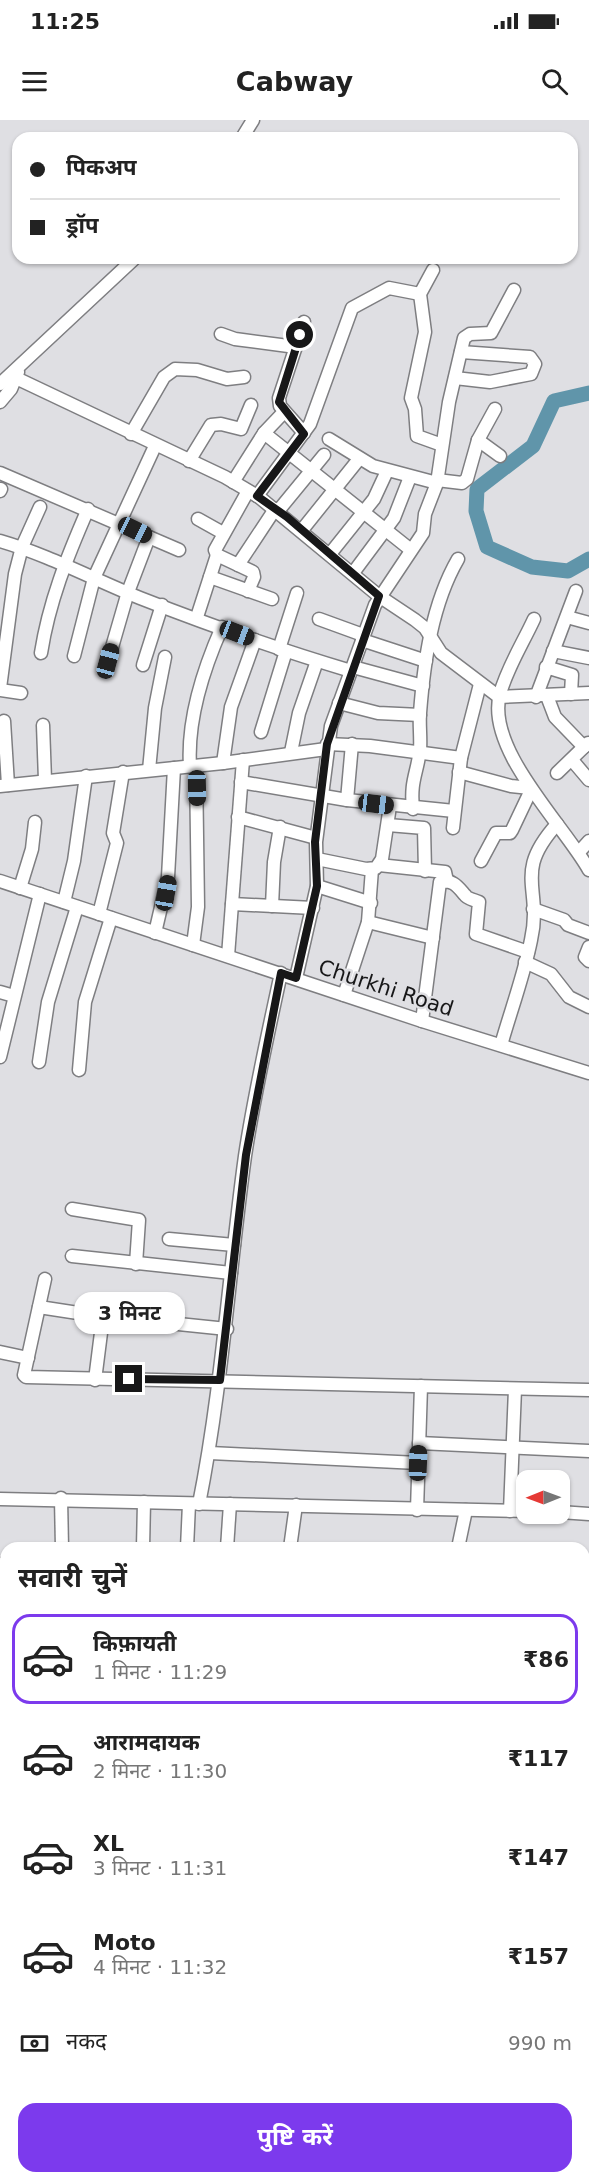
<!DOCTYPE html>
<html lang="hi">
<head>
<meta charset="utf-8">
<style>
  :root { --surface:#fff; --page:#f6f6f6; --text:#222; --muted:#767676; --line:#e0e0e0; --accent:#7c3aed }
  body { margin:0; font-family:"DejaVu Sans","Noto Sans Devanagari",sans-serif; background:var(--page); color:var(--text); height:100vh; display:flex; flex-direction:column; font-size:22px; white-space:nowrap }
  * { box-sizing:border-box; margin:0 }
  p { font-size:20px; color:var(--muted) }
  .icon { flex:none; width:33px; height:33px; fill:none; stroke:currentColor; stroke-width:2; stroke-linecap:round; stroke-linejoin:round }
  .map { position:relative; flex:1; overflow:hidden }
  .sheet { position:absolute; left:0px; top:1422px; width:590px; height:642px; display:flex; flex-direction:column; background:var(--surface); border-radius:18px 18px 0 0; box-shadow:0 2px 4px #0004 }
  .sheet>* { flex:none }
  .hud { position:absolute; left:12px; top:12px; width:566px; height:132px; border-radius:18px; box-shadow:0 2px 4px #0004; display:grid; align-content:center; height:132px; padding:0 18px; background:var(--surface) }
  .needle { width:39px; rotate:269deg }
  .tools { position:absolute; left:516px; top:1350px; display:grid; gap:12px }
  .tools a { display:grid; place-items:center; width:54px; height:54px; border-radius:12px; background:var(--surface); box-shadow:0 2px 4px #0004; font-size:30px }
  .end { position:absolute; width:27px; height:27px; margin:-14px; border:8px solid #171718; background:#fff; box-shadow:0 0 0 3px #fff }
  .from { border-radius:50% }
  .bubble { position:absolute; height:42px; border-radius:18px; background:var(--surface); box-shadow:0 2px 4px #0004; font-size:20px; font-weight:700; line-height:42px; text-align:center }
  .car { position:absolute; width:18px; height:36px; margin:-18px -9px; border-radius:8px; box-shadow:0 0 4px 2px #0007; background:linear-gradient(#222 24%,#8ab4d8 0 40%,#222 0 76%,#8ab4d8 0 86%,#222 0) }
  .hud b { display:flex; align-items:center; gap:21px; height:57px; font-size:22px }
  .hud b+b { border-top:2px solid var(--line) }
  .hud i { width:15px; height:15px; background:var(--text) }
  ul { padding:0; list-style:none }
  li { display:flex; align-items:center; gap:18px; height:90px; margin:0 12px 9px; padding:0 6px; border:3px solid transparent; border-radius:18px }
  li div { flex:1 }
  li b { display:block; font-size:22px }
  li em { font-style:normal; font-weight:700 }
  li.selected { border-color:var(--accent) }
  li>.icon { width:54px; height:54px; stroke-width:1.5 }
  h2 { padding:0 18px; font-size:27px; line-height:72px }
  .pay { display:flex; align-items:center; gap:15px; height:66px; padding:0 18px; font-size:22px }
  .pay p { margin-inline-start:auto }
  .cta { display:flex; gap:12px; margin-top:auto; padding:12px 18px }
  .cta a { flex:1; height:69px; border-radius:18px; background:var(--accent); color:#fff; font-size:24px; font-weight:700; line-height:69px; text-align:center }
  .status { display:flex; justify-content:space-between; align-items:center; height:42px; padding:0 30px; background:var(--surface); direction:ltr }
  .status svg { height:16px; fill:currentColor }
  header { display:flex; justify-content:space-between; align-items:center; height:78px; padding:0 18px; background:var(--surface); font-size:27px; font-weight:700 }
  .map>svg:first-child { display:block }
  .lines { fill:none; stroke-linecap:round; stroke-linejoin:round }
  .river { stroke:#6095aa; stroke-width:15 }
  .minor-casing { stroke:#7e7e81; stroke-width:15 }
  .major-casing { stroke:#bebebe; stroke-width:18 }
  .minor { stroke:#fff; stroke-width:12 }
  .major { stroke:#d7ad89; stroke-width:15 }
  .route { stroke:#171718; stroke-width:8 }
  .labels { text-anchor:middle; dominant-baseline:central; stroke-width:5; stroke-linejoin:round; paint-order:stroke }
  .street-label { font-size:21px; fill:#171718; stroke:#dfdfe3 }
</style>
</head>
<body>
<div class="status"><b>11:25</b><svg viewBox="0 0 49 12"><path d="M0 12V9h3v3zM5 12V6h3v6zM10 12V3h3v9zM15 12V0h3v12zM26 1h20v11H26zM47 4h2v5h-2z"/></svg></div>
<header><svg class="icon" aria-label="menu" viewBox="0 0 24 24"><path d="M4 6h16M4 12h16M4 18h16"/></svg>Cabway<svg class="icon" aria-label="search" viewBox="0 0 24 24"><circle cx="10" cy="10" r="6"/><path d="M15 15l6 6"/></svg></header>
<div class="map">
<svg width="589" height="2064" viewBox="0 0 589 2064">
  <rect width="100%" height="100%" fill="#dfdfe3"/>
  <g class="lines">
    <polyline class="river" points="589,273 554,281 533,326 477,369 476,391 487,427 532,447 568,451 589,439"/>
    <g class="minor-casing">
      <g id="minor">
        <polyline points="242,18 253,0"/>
        <polyline points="433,150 420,174 425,212 411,278 415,289 417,316 442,325"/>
        <polyline points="304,202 279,278 280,286 304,313"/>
        <polyline points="221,214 235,219 296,227"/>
        <polyline points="16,258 225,357 259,377 379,476 415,500 425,508 441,533 499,577 589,573"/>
        <polyline points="455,258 490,262 531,254 535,244 530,237 461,232"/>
        <polyline points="0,264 135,138"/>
        <polyline points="0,282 11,269 18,252"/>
        <polyline points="264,313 411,430"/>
        <polyline points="131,314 164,257 175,249 197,250 227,259 244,257"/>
        <polyline points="329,319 373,346 437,363"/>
        <polyline points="478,320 500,336"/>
        <polyline points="189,341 211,305 221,304 241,309 251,285"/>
        <polyline points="0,353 179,430"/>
        <polyline points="437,360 462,363 467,359 478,320 495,289"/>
        <polyline points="233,362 264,313 284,292"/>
        <polyline points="0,371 1,369"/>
        <polyline points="248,371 215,430 217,435 253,452 254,457 248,471"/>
        <polyline points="257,376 310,304 352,188 389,168 420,174"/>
        <polyline points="278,391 324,335"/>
        <polyline points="198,399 223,413"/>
        <polyline points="302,410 359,339"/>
        <path d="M0,421C48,435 93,459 140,478C209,505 280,530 351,551"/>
        <polyline points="330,434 374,379 387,351"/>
        <polyline points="238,445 275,389"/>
        <polyline points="353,453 394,398 410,357"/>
        <polyline points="210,457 272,479"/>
        <polyline points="197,497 217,435"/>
        <polyline points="567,497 589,503"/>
        <polyline points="319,499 363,515"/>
        <path d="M534,499C523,523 507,548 500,574C485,629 564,705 589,750"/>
        <polyline points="362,520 426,541"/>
        <polyline points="279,529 297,473"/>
        <polyline points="553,531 589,538"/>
        <path d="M41,533C49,482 67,437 88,389"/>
        <polyline points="74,536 94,458 155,326"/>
        <polyline points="108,541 128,472 149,417"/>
        <polyline points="143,545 162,485"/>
        <polyline points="353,547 423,566"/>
        <polyline points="546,547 572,555 571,574"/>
        <polyline points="0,568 15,454 22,427 40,387"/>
        <polyline points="0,570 21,573"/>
        <polyline points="547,576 555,597 584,627"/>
        <polyline points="536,577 576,471"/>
        <polyline points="339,583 378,593 420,595"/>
        <polyline points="4,601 8,665"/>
        <polyline points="43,605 45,660"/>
        <polyline points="261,612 286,531"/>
        <polyline points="327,624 370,626 461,638"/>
        <polyline points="291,632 299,593 317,541"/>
        <polyline points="572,640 589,660"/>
        <polyline points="223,643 231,587 255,520"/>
        <path d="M190,646C187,599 203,550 222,507"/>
        <polyline points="149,650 155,588 165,537"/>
        <polyline points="459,652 511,666 530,668"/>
        <polyline points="557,653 588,623"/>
        <polyline points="241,662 347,680 454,691"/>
        <polyline points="0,666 223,643 326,629"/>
        <polyline points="347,680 352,624"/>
        <path d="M413,689C410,661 417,654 420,630C421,618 419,605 420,593C424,541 432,484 458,439"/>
        <polyline points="238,697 316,718"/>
        <polyline points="388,705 424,708 425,751"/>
        <polyline points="453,708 461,638 480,564"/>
        <polyline points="579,732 589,721"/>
        <polyline points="317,739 366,749 376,748 382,739 390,686"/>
        <polyline points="481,741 496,713 510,713 512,710 531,670"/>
        <polyline points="379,745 445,752 447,761"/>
        <polyline points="0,761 422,901 589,953"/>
        <polyline points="317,766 371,783"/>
        <polyline points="20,768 32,729 35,702"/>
        <polyline points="64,782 74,741 86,656"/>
        <polyline points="232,784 313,788"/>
        <polyline points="272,786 274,742 280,707"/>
        <polyline points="533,789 564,800 568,805 589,813"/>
        <polyline points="99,794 117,723 113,713 123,652"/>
        <polyline points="368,802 433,818"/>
        <polyline points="155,813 168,757 174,648"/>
        <polyline points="193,825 198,787 196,646"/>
        <polyline points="589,827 585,837 589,841"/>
        <polyline points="228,836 243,640"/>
        <polyline points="525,842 551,854 569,877 589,887"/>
        <polyline points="296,858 317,766 316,722 331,606 375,485 423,413 425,394 437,363 449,282 464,218 470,214 491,213 514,170"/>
        <polyline points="0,872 14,876"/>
        <polyline points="344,875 368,802 372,749"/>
        <path d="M422,901L440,762C453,759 458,767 465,775C467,779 475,780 479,782L476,814L528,832"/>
        <path d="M501,925C511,890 524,855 531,820C543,767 512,754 557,704"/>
        <polyline points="0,937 40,774"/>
        <polyline points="39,942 48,882 77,787"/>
        <polyline points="79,950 85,882 111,798"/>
        <polyline points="72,1089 139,1100 136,1144"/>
        <polyline points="169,1119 234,1125"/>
        <polyline points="72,1136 231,1153"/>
        <polyline points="45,1159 24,1255 26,1257 589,1270"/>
        <polyline points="39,1187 91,1195 227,1209"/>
        <polyline points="0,1232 28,1238"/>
        <polyline points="95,1260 103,1197"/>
        <polyline points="419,1323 589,1331"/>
        <polyline points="210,1333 418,1343"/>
        <polyline points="61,1378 62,1428"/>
        <polyline points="0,1379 526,1391"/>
        <path d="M199,1384C222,1269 229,1152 245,1036C254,975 268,914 281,853"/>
        <polyline points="417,1390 421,1266"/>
        <polyline points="510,1391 515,1269"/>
        <polyline points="560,1392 589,1394"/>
        <polyline points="143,1428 144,1382"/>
        <polyline points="187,1428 189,1384"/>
        <polyline points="227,1428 230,1384"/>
        <polyline points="290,1428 296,1385"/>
        <polyline points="458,1428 466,1390"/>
        <polyline points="0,1444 6,1444"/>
        <polyline points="0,1532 6,1532"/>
        <polyline points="0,1563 6,1564"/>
        <polyline points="0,1613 6,1614"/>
        <polyline points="0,1653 6,1635"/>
        <polyline points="0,1680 6,1682"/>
        <polyline points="0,1771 6,1771"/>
        <polyline points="0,1800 6,1800"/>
        <polyline points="584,1822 589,1824"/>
        <polyline points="0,1950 6,1950"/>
        <polyline points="0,2003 3,2003"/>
        <polyline points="584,2027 589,2028"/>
        <polyline points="0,2047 1,2047"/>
        <polyline points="27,2058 28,2064"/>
      </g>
    </g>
    <g class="major-casing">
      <g id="major">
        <polyline points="584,1849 589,1843"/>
        <polyline points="379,2064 384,2058"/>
      </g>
    </g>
    <use href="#minor" class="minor"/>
    <use href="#major" class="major"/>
  </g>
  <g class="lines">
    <polyline class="route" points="129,1259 220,1260 246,1035 281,853 296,858 317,766 315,722 327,624 379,476 287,397 257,376 304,314 279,282 300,215"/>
  </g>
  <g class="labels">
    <g class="street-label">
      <text transform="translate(386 868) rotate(18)">Churkhi Road</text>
    </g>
  </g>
</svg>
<div class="tools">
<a><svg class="needle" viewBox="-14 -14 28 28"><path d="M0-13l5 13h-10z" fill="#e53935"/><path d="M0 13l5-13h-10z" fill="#767676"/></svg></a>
</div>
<i class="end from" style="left:300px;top:215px"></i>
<i class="end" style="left:129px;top:1259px"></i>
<div class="bubble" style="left:74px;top:1172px;width:111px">3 मिनट</div>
<i class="car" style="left:135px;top:410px;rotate:116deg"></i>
<i class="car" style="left:237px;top:513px;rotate:111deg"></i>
<i class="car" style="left:108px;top:541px;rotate:15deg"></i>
<i class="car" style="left:197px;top:668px;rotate:179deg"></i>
<i class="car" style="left:376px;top:684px;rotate:97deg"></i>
<i class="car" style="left:166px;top:773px;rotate:10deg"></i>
<i class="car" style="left:418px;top:1343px;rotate:2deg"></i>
<div class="hud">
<b><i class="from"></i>पिकअप</b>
<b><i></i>ड्रॉप</b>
</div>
<section class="sheet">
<h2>सवारी चुनें</h2>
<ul>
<li class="selected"><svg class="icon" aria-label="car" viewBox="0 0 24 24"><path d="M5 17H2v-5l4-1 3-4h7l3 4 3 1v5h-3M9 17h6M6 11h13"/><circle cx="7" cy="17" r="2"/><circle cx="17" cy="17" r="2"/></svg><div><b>किफ़ायती</b><p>1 मिनट · 11:29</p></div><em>₹86</em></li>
<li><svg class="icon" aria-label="car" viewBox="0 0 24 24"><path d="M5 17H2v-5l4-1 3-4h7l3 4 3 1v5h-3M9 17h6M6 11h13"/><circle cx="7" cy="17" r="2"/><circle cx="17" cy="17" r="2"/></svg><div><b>आरामदायक</b><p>2 मिनट · 11:30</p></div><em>₹117</em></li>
<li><svg class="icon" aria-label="car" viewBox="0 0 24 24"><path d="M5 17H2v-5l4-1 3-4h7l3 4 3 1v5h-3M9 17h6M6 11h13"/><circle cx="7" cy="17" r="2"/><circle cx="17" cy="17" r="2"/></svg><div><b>XL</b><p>3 मिनट · 11:31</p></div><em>₹147</em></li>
<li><svg class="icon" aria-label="car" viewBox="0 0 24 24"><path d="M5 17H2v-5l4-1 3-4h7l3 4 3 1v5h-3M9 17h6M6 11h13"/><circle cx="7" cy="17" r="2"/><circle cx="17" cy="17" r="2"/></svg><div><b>Moto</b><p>4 मिनट · 11:32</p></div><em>₹157</em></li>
</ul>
<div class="pay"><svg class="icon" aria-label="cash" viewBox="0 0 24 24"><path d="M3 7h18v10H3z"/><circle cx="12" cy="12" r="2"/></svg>नकद<p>990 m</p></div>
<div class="cta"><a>पुष्टि करें</a></div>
</section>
</div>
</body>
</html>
